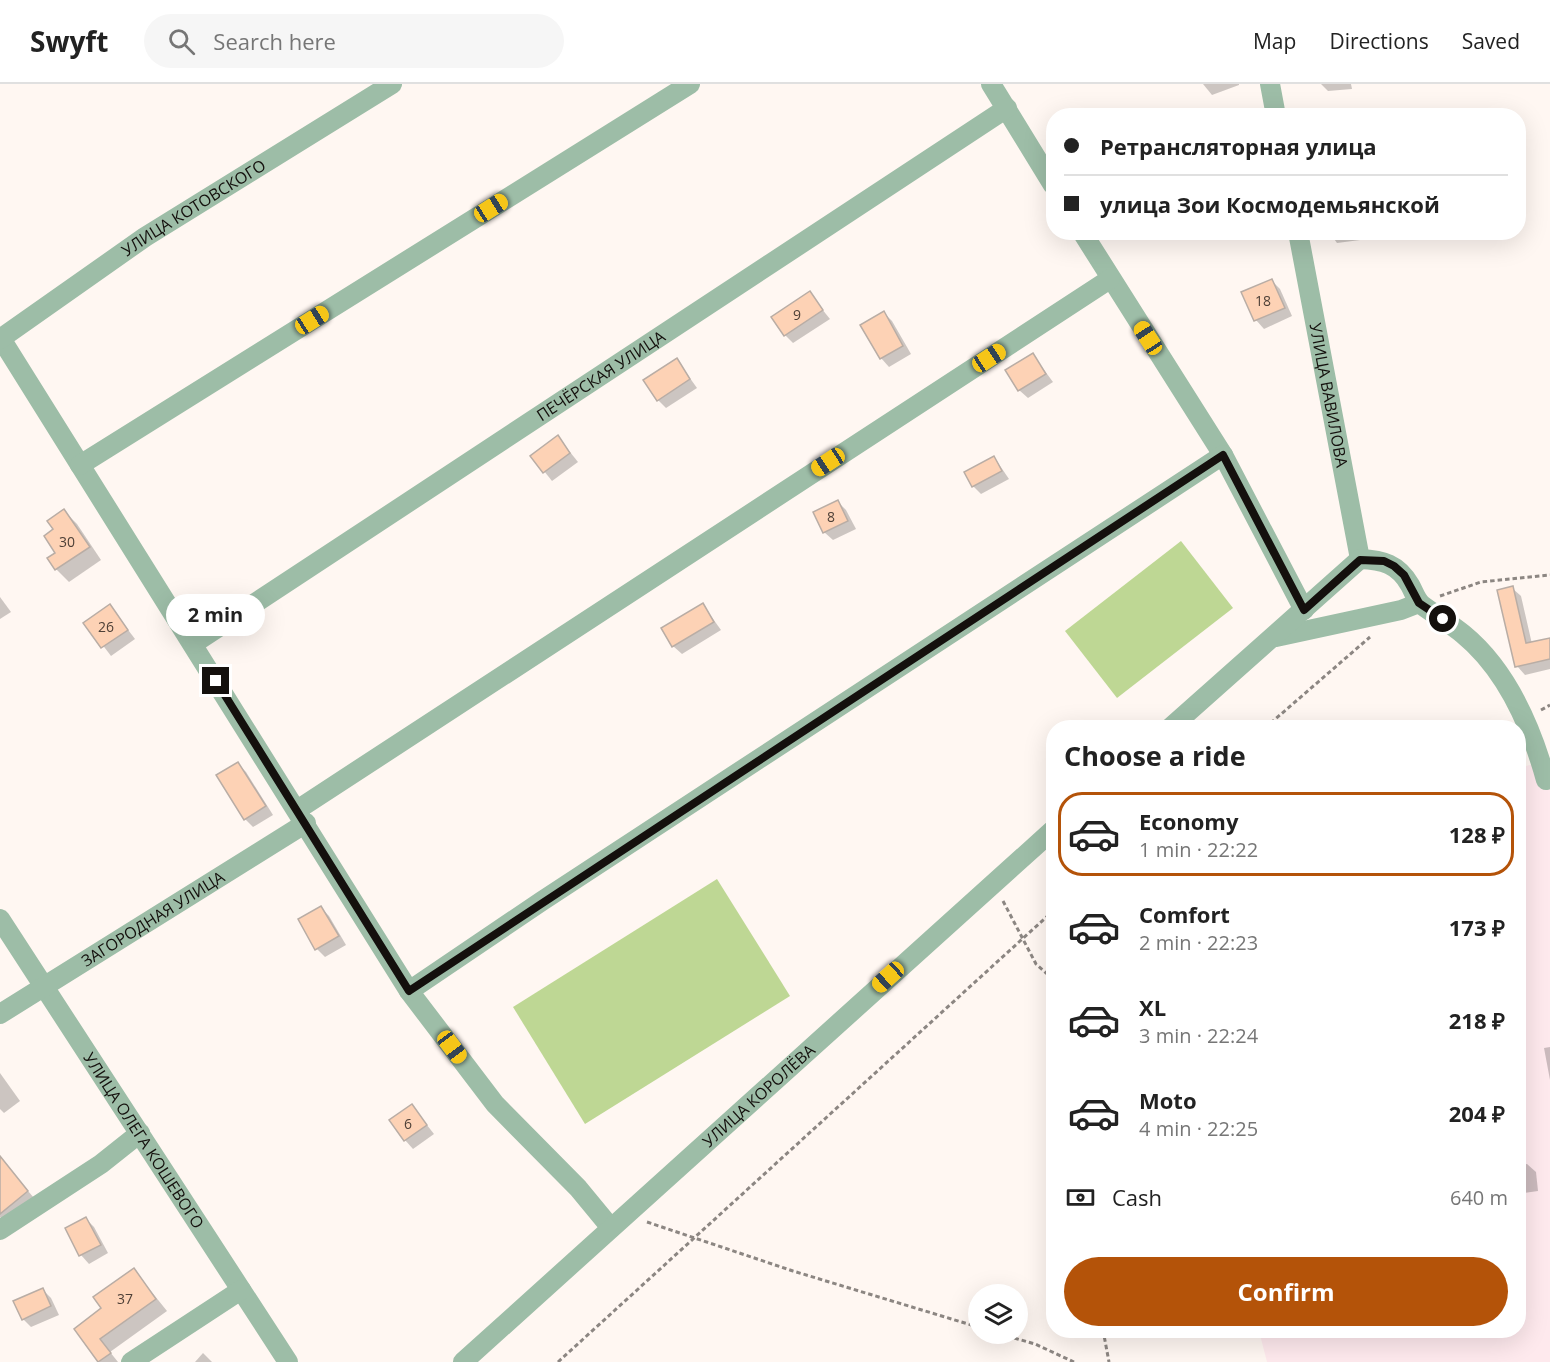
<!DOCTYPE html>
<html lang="en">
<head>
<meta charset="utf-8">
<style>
  :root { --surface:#fff; --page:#f6f6f6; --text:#222; --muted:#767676; --line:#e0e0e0; --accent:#b45309 }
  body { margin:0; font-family:"Open Sans",sans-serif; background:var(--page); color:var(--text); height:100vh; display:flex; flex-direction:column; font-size:22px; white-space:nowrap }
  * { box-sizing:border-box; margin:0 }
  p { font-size:20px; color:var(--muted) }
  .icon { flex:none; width:33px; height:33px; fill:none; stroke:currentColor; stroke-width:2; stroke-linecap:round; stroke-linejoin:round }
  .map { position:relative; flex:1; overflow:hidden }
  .sheet { position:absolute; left:1046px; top:636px; width:480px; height:618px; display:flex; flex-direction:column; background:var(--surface); border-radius:24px; box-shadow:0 6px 24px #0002 }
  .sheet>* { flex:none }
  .top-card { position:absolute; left:1046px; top:24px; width:480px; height:132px; border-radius:24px; box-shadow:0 6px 24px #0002; display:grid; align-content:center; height:132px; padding:0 18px; background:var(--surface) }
  .controls { position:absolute; left:968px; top:1200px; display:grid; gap:12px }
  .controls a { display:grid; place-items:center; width:60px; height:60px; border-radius:50%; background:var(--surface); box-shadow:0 6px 24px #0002; font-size:30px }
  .end { position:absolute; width:27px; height:27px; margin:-14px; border:8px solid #14100d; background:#fff; box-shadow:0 0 0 3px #fff }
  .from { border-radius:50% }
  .bubble { position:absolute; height:42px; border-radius:21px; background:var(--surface); box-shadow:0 6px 24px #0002; font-size:20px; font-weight:700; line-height:42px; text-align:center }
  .car { position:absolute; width:18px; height:36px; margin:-18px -9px; border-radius:8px; box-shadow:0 0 4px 2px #0007; background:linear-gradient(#f5c518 24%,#345 0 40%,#f5c518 0 76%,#345 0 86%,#f5c518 0) }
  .top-card b { display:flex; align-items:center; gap:21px; height:57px; font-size:22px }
  .top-card b+b { border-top:2px solid var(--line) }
  .top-card i { width:15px; height:15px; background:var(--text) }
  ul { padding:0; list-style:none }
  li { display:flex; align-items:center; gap:18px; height:84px; margin:0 12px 9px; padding:0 6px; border:3px solid transparent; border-radius:24px }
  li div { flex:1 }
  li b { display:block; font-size:22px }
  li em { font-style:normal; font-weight:700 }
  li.on { border-color:var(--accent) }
  li>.icon { width:54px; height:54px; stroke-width:1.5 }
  h2 { padding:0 18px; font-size:27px; line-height:72px }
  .pay { display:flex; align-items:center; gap:15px; height:66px; padding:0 18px; font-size:22px }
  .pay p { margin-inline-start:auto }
  .button { display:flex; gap:12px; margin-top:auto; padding:12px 18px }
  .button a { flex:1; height:69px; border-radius:36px; background:var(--accent); color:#fff; font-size:24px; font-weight:700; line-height:69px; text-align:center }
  header { display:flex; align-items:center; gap:36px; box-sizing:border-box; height:84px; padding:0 30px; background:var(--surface); border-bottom:2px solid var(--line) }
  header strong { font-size:28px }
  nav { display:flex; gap:33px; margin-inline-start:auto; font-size:21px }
  .search { width:420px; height:54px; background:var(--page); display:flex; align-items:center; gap:15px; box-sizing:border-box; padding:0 21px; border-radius:33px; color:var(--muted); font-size:22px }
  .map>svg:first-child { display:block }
  .industrial { fill:#fee9ed }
  .grass { fill:#bed794 }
  .shadow { fill:#0003 }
  .building { fill:#fdd2b5; stroke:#b9ada5; stroke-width:1.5 }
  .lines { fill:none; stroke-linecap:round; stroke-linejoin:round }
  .path { stroke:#8c8682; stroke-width:3; stroke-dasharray:4.5 3; stroke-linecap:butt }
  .minor { stroke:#9dbda7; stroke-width:20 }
  .route { stroke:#14100d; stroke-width:8 }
  .labels { text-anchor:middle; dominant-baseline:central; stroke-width:6; stroke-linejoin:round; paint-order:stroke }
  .number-label { font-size:14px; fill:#4e4037 }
  .street-label { font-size:16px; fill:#14100d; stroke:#fff }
</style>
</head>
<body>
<header>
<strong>Swyft</strong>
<div class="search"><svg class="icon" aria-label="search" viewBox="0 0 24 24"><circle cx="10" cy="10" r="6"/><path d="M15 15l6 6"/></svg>Search here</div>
<nav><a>Map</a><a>Directions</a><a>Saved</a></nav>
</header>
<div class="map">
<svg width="1550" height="1278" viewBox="0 0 1550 1278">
  <rect width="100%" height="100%" fill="#fff7f2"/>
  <polygon class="industrial" points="1550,676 1550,1278 1267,1278 1259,1247 1518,1246 1518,684"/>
  <g class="grass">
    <polygon points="1181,457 1233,524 1117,614 1065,547"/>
    <polygon points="717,795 790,912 585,1040 513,923"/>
  </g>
  <g class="shadow">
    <polygon points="1203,0 1239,0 1239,1 1212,11"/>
    <polygon points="1321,0 1351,0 1352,5 1328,7"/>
    <polygon points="1329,148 1367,148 1368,155 1337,159"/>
    <polygon points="1271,196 1280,205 1292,232 1264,245 1256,236 1243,209"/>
    <polygon points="809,209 830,235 793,259 785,251"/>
    <polygon points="884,229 892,237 911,270 889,283 881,274"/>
    <polygon points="1033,271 1053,298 1028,314 1019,306"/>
    <polygon points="677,276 697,304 666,324 658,316"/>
    <polygon points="558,353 578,378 552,397 532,372"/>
    <polygon points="994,373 1009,395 981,410 973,402"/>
    <polygon points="838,418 846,426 856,445 833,456 824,448"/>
    <polygon points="64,427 77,440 101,476 69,498 56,485 55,446"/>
    <polygon points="1512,504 1521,512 1532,560 1550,555 1550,585 1525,591 1517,582"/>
    <polygon points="0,513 11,528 0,535"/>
    <polygon points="703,521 721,546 682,570 673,562"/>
    <polygon points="110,522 135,555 111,572 86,539"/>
    <polygon points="238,680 246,688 273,731 253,743 245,735"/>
    <polygon points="321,824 329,832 346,861 325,873 317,865"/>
    <polygon points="1550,963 1550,996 1544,964"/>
    <polygon points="0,989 20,1017 4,1029 0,1025"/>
    <polygon points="412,1022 434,1050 413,1065 405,1056"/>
    <polygon points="5,1080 40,1121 11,1144 0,1133 0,1085"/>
    <polygon points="1527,1080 1536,1088 1538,1107 1524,1109 1518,1104 1518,1081"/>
    <polygon points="86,1135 94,1143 108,1169 89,1180 81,1171 67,1145"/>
    <polygon points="134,1186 167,1227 110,1268 118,1278 100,1278 76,1246 103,1225"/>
    <polygon points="42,1205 51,1214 59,1231 31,1243 23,1235"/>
    <polygon points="203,1269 212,1278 195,1278"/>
  </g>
  <g class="building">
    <polygon points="1272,195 1285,224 1254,237 1241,208"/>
    <polygon points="810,207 823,226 784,252 771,233"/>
    <polygon points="884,227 903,262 880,275 860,241"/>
    <polygon points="1033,269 1046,290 1018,307 1005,286"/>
    <polygon points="677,274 690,295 657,317 643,296"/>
    <polygon points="558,351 570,369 543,389 530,372"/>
    <polygon points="994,372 1002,387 972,403 964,388"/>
    <polygon points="838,416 848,437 823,449 813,428"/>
    <polygon points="64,425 90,463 55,486 47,474 55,469 44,452 53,445 47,437"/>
    <polygon points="1513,502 1526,559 1550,554 1550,575 1515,583 1497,506"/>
    <polygon points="703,519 714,538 672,563 661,544"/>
    <polygon points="110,520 128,546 101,564 83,539"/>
    <polygon points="238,678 266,722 244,736 216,691"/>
    <polygon points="321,822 339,852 315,866 298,835"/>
    <polygon points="412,1020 427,1041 404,1057 389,1036"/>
    <polygon points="0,1072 28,1107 0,1130"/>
    <polygon points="86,1133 101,1161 79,1172 65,1144"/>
    <polygon points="134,1184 156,1215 100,1255 111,1269 98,1278 74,1245 101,1224 93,1213"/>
    <polygon points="43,1204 51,1222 22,1236 13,1217"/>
  </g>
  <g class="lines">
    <g class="path">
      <polyline points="1440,512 1481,498 1550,491"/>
      <polyline points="1541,626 1550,621"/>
      <polyline points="1265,644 1370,553"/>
      <polyline points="1003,817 1036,880 1053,895"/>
      <polyline points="647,1138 793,1187 978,1243"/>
      <polyline points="1103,1246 1109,1278"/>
      <polyline points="1000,1250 1035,1260 1074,1278"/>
      <polyline points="558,1278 1053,827"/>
    </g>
    <g class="minor">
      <polyline points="991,0 1053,101"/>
      <polyline points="1270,0 1276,32"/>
      <polyline points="1082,148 1223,371 1304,526"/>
      <path id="s1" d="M1298,148L1360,475"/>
      <polyline points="0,253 409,907 495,1020 578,1104 611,1144"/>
      <path id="s2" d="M0,255L145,153L392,0"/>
      <polyline points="80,381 690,0"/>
      <path d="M1360,475C1383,476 1398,480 1410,501C1414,508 1416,516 1422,521C1435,531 1450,539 1463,550C1507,586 1531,642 1546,696"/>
      <polyline points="1276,553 1401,526 1419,519"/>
      <path id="s3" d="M193,560L1007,24"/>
      <polyline points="1170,644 1360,475"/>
      <polyline points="297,726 1110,195"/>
      <path id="s4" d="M0,835L288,1278"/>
      <polyline points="409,907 542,817 1223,371"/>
      <path id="s5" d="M0,930L306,739"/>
      <polyline points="0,1146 101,1080 140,1049"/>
      <polyline points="131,1278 241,1206"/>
      <path id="s6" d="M463,1278L1053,746"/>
    </g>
  </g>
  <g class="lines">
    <polyline class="route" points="216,597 409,907 1223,371 1304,526 1360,476 1384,477 1394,482 1404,491 1419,519 1443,535"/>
  </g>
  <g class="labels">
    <g class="number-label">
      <text x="1263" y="216">18</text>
      <text x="797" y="230">9</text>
      <text x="831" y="432">8</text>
      <text x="67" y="457">30</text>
      <text x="106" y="542">26</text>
      <text x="408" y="1039">6</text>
      <text x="125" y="1214">37</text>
    </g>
    <g class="street-label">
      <text stroke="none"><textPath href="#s2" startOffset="234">УЛИЦА КОТОВСКОГО</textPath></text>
      <text stroke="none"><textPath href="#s3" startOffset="488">ПЕЧЁРСКАЯ УЛИЦА</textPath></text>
      <text stroke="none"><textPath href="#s1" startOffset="166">УЛИЦА ВАВИЛОВА</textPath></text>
      <text stroke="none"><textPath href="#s5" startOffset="180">ЗАГОРОДНАЯ УЛИЦА</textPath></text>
      <text stroke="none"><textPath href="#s6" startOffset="398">УЛИЦА КОРОЛЁВА</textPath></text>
      <text stroke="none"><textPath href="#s4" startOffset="264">УЛИЦА ОЛЕГА КОШЕВОГО</textPath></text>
    </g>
  </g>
</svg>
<div class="controls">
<a><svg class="icon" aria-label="layers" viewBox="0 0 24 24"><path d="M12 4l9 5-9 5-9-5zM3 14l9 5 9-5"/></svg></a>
</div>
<i class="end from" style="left:1443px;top:535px"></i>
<i class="end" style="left:216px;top:597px"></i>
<div class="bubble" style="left:166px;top:510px;width:99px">2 min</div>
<i class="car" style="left:491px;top:124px;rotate:58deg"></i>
<i class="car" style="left:312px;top:236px;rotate:58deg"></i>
<i class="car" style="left:1148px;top:254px;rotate:327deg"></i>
<i class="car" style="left:989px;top:274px;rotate:57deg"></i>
<i class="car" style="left:828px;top:378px;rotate:237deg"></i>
<i class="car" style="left:888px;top:893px;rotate:228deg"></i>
<i class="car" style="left:452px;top:963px;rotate:143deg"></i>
<div class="top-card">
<b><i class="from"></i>Ретрансляторная улица</b>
<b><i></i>улица Зои Космодемьянской</b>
</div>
<section class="sheet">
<h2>Choose a ride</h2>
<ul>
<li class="on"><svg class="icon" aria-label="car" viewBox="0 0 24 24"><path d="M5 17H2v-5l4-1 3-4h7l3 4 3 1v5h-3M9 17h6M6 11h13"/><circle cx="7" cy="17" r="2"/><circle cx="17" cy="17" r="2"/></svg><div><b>Economy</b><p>1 min · 22:22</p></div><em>128 ₽</em></li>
<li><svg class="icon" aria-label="car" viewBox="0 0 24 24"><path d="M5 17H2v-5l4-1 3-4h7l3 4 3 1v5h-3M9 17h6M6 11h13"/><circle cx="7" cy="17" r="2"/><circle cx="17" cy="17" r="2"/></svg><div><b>Comfort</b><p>2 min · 22:23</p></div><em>173 ₽</em></li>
<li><svg class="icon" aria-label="car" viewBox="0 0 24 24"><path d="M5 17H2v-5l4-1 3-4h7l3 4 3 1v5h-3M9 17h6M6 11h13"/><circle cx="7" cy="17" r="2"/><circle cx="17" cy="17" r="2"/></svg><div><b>XL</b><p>3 min · 22:24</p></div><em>218 ₽</em></li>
<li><svg class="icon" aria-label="car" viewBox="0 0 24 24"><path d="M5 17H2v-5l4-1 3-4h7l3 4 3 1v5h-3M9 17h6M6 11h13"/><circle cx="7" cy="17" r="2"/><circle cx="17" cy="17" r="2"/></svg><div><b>Moto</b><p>4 min · 22:25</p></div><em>204 ₽</em></li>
</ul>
<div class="pay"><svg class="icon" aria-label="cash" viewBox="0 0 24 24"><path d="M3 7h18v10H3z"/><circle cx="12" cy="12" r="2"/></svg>Cash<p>640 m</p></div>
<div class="button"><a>Confirm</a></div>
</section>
</div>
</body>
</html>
